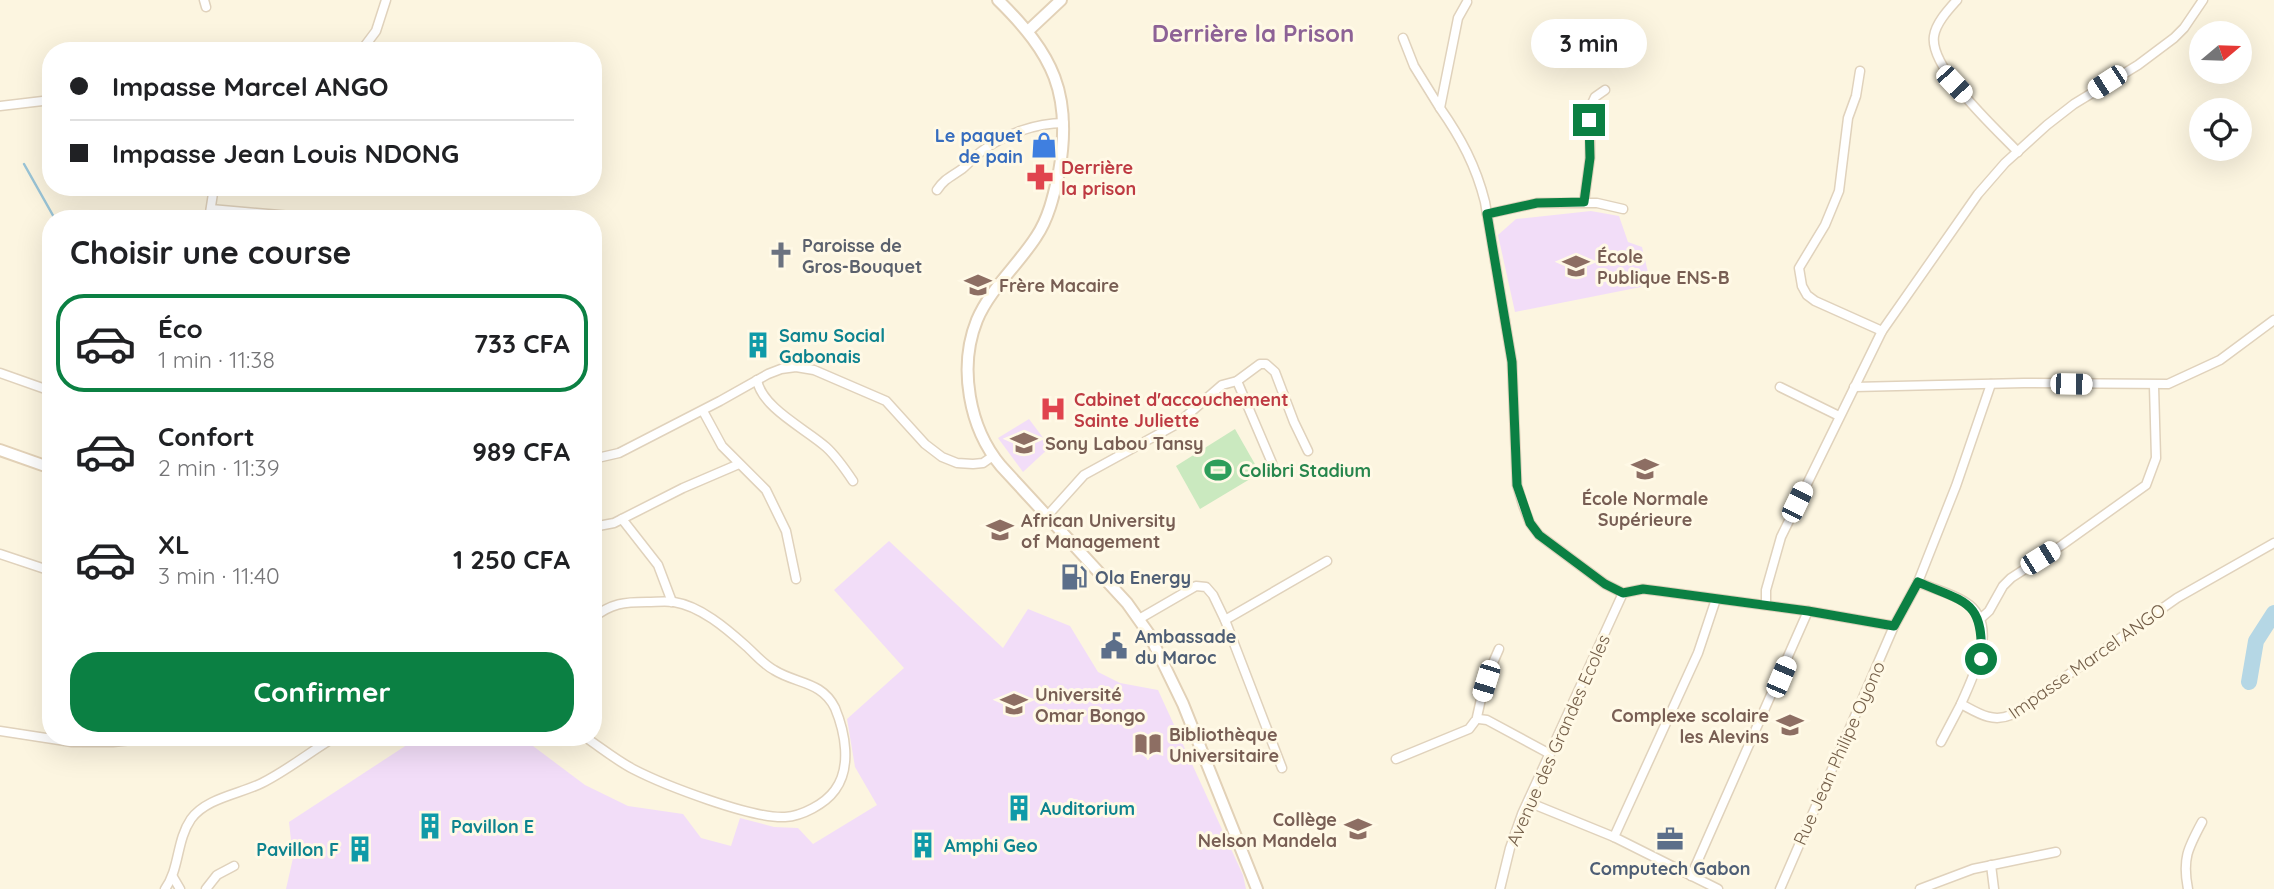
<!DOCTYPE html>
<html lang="fr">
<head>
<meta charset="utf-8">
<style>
  :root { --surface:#fff; --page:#f2f2f2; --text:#202124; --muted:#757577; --line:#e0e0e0; --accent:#0b8043 }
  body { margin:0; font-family:Quicksand,sans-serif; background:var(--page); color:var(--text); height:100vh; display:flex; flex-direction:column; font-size:26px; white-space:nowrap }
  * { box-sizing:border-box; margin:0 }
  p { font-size:23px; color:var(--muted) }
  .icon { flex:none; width:38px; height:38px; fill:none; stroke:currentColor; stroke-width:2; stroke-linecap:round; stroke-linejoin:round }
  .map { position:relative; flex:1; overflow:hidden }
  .side { position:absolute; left:42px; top:210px; width:560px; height:536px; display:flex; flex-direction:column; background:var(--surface); border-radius:28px; box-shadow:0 7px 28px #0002 }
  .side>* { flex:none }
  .banner { position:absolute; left:42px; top:42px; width:560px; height:154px; border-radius:28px; box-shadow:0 7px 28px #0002; display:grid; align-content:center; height:154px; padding:0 28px; background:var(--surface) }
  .needle { width:46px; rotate:71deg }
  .tools { position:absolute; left:2189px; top:21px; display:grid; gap:14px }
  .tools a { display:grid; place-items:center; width:63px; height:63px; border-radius:50%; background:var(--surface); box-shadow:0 7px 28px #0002; font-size:35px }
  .end { position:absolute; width:32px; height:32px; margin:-16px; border:9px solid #0b8043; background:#fff; box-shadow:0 0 0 4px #fff }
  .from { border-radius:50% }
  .bubble { position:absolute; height:49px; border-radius:24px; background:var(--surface); box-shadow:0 7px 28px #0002; font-size:23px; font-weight:700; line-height:49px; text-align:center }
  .car { position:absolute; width:21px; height:42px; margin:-21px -10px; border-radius:9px; box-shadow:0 0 5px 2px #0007; background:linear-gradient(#fff 24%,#345 0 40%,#fff 0 76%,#345 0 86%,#fff 0) }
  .banner b { display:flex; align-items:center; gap:24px; height:66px; font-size:26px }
  .banner b+b { border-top:2px solid var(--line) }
  .banner i { width:18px; height:18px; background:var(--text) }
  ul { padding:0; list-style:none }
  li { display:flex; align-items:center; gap:21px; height:98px; margin:0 14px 10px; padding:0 14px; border:4px solid transparent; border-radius:28px }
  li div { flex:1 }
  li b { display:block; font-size:26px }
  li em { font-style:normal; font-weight:700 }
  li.current { border-color:var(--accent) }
  li>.icon { width:63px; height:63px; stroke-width:1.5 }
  h2 { padding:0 28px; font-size:32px; line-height:84px }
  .cta { display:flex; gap:14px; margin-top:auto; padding:14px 28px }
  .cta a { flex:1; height:80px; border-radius:28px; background:var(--accent); color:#fff; font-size:28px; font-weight:700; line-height:80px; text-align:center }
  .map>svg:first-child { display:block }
  .education { fill:#f2ddf8 }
  .green { fill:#cae9bf }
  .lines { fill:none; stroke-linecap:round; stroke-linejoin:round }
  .stream { stroke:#9bc5d7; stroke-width:2.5 }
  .river { stroke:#b5d7e5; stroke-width:16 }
  .street-casing { stroke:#e0d2bc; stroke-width:11 }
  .secondary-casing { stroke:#e2d1b7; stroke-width:14 }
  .street { stroke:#fff; stroke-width:8 }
  .secondary { stroke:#fff; stroke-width:10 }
  .route { stroke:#0b8043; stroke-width:9 }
  .labels { text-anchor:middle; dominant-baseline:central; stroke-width:6; stroke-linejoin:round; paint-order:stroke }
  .shop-label { font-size:18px; font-weight:bold; fill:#366cbe; stroke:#fff9e6; text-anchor:end }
  .health-label { font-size:18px; font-weight:bold; fill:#be3a42; stroke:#fff9e6; text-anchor:start }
  .worship-label { font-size:18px; font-weight:bold; fill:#5b616d; stroke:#fff9e6; text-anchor:start }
  .education-label { font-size:18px; font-weight:bold; fill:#785e54; stroke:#fff9e6; text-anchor:start }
  .culture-label { font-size:18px; font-weight:bold; fill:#0d838f; stroke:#fff9e6; text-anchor:start }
  .leisure-label { font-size:18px; font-weight:bold; fill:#27864d; stroke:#fff9e6; text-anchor:start }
  .service-label { font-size:18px; font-weight:bold; fill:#4e5e75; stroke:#fff9e6; text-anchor:start }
  .street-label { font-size:18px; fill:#735d47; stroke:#fff9e6 }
  .district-label { font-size:24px; font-weight:bold; fill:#8d6296; stroke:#fff9e6 }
</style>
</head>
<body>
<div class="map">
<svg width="2274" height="889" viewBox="0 0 2274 889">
  <rect width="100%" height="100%" fill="#fcf5e0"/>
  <g class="education">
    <polygon points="1591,211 1619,216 1628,242 1642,247 1651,285 1515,312 1498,235 1516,219"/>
    <polygon points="1029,419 1050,447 1023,472 998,438"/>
    <polygon points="889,541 1003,648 1028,609 1070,626 1098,672 1120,683 1158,690 1243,875 1246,889 286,889 293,858 289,822 419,737 521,737 585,785 628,806 683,814 701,838 731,846 740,818 774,827 798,828 813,844 877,805 855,767 847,719 904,668 834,590"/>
  </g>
  <polygon class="green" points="1235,429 1260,473 1200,509 1176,466"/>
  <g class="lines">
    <polyline class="stream" points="24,164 55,219"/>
    <polyline class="river" points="2249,682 2256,641 2274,613"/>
    <g class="street-casing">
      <g id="street">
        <polyline points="204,0 206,7"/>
        <path d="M1957,0C1948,10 1936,23 1934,36C1929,68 1996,129 2018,152"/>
        <path d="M1467,2L1458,18L1440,108C1461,138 1476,166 1485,202L1512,362L1517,485L1523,505L1530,523L1539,535L1605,584L1623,593"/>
        <polyline points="1403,38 1414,66 1440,108"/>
        <polyline points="361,51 376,31 386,0"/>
        <polyline points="1860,71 1856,96 1848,118 1839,191 1825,225 1799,268 1802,286 1807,295 1815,301 1882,331"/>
        <polyline points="0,106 51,100"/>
        <path d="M937,190C944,179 952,176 962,169C969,163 975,156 982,151C1005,134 1036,123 1064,123"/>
        <polyline points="1584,202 1590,158 1590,108 1595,97 1605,90"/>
        <polyline points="211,209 326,219"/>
        <polyline points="1487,214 1537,203 1597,203 1623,209"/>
        <polyline points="209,219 214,187"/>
        <polyline points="0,373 51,391"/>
        <path d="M757,380C762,408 806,429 826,447C837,457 845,469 853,481"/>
        <polyline points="1237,381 1272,463"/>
        <polyline points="1780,387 1839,416"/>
        <polyline points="1854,387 2024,383 2168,384 2220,360 2274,320"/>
        <polyline points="703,411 722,446 766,490 786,531 796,579"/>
        <polyline points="593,459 619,453 720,401 768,374 781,369 796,367 814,370 886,401 925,444 942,457 957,463 973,464 983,463 993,456"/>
        <polyline points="1048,515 1084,475 1177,424 1222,385 1237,381 1260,364 1266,364 1275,372 1294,422 1308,451"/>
        <polyline points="622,519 658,565 672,602"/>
        <polyline points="593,527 614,523 683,488 739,464"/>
        <polyline points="0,554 51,571"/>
        <path d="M1918,582C1933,589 1951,593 1965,602C2001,624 1973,676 1961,704C1978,713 1992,723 2011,715L2177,598L2274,543"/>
        <polyline points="1623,593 1643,589 1659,591 1808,611 1894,626"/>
        <polyline points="1766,605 1766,590 1781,537 1882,331 1978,194 2005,163 2047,125 2074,104 2138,65 2174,38 2184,28 2203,0"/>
        <polyline points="1139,619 1196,586 1206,587 1213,595 1225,620 1282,768"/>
        <polyline points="1225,620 1327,561"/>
        <polyline points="1979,620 1989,611 2003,586 2011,578 2062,545 2146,485 2156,458 2154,386"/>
        <polyline points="1477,717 1485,681 1499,649"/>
        <polyline points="1479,719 1487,720 1550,754"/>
        <polyline points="0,731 72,742 113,742 161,737"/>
        <polyline points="315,737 322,744"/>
        <path d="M585,737C600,747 616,760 633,769C664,785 752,819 785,817C802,816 825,804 835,790C852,767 845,732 835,708C822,681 796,684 774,670C763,664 755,654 746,646C726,628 700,606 674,602C665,601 656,602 647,602C625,602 611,603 593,618"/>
        <polyline points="1941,742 1961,704"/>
        <polyline points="1396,759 1469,729 1475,721"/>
        <polyline points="1528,802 1614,837 1718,889"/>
        <polyline points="1614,837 1698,653 1716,599"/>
        <polyline points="1991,865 1994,889"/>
        <polyline points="1691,876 1808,611"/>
        <polyline points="173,877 180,889"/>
        <path d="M165,889C180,868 176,841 191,819C206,798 240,794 262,783C288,770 311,751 335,737"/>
        <polyline points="206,889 217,875 234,866"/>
        <polyline points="1500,889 1510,848 1522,814 1623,593"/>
        <polyline points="1780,889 1894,626 1918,582 1956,486 1991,384"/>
        <polyline points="1920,889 1973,869 2056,852"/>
        <path d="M2188,889C2182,859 2188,848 2202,822"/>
      </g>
    </g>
    <g class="secondary-casing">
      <g id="secondary">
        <path d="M998,0C1053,54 1073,94 1059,172C1054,194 1049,218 1036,237C1018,265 990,289 977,320C958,367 969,428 1001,466L1127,603L1149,634L1183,704L1257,889"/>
        <polyline points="1028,31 1061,0"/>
        <polyline points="0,450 51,468"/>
      </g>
    </g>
    <use href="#street" class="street"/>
    <use href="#secondary" class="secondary"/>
  </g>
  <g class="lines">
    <path class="route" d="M1589,120L1590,158L1584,202L1537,203L1487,214L1512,362L1517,485L1530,523L1539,535L1605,584L1623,593L1643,589L1659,591L1808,611L1894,626L1918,582C1966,603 1984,600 1981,659"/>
  </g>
  <defs>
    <g id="shop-bare" transform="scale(2.1)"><path d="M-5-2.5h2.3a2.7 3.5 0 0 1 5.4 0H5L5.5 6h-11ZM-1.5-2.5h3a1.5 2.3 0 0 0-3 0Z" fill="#3f7fe0" stroke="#fff9e6" stroke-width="2.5" paint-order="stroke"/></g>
    <g id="pharmacy-bare" transform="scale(2.1)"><path d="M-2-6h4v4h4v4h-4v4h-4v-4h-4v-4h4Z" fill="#e0444e" stroke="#fff9e6" stroke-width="2.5" paint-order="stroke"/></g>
    <g id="church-bare" transform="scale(2.1)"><path d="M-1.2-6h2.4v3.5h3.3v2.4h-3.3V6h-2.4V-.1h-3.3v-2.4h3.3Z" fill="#6b7280" stroke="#fff9e6" stroke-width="2.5" paint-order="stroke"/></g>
    <g id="school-bare" transform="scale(2.1)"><path d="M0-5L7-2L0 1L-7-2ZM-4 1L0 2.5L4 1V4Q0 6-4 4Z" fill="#8d6e63" stroke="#fff9e6" stroke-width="2.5" paint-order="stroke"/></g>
    <g id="building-bare" transform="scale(2.1)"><path d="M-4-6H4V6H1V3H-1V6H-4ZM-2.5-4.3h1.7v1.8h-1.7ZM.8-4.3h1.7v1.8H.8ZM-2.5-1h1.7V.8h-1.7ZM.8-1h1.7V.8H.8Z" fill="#0f9aa8" stroke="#fff9e6" stroke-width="2.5" paint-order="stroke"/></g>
    <g id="hospital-bare" transform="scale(2.1)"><path d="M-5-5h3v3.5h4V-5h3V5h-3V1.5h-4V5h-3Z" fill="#e0444e" stroke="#fff9e6" stroke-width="2.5" paint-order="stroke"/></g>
    <g id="university-bare" transform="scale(2.1)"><path d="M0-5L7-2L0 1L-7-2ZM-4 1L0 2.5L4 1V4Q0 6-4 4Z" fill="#8d6e63" stroke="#fff9e6" stroke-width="2.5" paint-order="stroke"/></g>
    <g id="stadium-bare" transform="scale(2.1)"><path d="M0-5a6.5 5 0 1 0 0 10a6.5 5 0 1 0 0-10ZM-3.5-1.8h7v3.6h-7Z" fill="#2e9e5b" stroke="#fff9e6" stroke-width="2.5" paint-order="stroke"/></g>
    <g id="fuel-bare" transform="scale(2.1)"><path d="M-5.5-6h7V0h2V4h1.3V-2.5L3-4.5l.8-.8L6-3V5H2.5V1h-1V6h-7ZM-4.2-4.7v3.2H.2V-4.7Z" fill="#5c6f8a" stroke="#fff9e6" stroke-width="2.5" paint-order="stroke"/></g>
    <g id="civic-bare" transform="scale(2.1)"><path d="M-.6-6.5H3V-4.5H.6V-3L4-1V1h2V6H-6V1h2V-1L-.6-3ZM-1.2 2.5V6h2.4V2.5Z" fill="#5c6f8a" stroke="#fff9e6" stroke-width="2.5" paint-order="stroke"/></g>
    <g id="library-bare" transform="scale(2.1)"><path d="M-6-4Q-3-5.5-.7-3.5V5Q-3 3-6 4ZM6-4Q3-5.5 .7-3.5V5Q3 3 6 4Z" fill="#8d6e63" stroke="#fff9e6" stroke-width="2.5" paint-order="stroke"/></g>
    <g id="office-bare" transform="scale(2.1)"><path d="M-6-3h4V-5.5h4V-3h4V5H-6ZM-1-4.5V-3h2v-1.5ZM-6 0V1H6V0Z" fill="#5c6f8a" stroke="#fff9e6" stroke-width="2.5" paint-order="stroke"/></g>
  </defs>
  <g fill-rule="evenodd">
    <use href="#shop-bare" x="1044" y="145"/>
    <use href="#pharmacy-bare" x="1040" y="177"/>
    <use href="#church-bare" x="781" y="255"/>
    <use href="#school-bare" x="1576" y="266"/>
    <use href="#school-bare" x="978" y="285"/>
    <use href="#building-bare" x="758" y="345"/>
    <use href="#hospital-bare" x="1053" y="409"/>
    <use href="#school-bare" x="1024" y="443"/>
    <use href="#university-bare" x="1645" y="469"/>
    <use href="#stadium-bare" x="1218" y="470"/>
    <use href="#university-bare" x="1000" y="530"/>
    <use href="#fuel-bare" x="1074" y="577"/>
    <use href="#civic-bare" x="1114" y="646"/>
    <use href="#university-bare" x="1014" y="704"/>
    <use href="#school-bare" x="1790" y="725"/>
    <use href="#library-bare" x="1148" y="744"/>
    <use href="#building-bare" x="1019" y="808"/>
    <use href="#building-bare" x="430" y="826"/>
    <use href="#school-bare" x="1358" y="829"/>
    <use href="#office-bare" x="1670" y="839"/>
    <use href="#building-bare" x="923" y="845"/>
    <use href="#building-bare" x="360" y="849"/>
  </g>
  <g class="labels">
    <g class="shop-label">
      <text x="1023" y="135">Le paquet<tspan x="1023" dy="21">de pain</tspan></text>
    </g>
    <g class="health-label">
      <text x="1061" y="167">Derrière<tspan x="1061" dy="21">la prison</tspan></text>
      <text x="1074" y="399">Cabinet d'accouchement<tspan x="1074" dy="21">Sainte Juliette</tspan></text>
    </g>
    <g class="worship-label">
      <text x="802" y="245">Paroisse de<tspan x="802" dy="21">Gros-Bouquet</tspan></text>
    </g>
    <g class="education-label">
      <text x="1597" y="256">École<tspan x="1597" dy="21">Publique ENS-B</tspan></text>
      <text x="999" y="285">Frère Macaire</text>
      <text x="1045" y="443">Sony Labou Tansy</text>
      <text x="1645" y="498" text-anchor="middle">École Normale<tspan x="1645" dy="21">Supérieure</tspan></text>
      <text x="1021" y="520">African University<tspan x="1021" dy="21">of Management</tspan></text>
      <text x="1035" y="694">Université<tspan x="1035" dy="21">Omar Bongo</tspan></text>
      <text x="1769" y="715" text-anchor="end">Complexe scolaire<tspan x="1769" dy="21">les Alevins</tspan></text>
      <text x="1169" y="734">Bibliothèque<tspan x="1169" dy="21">Universitaire</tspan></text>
      <text x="1337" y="819" text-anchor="end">Collège<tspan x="1337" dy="21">Nelson Mandela</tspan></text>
    </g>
    <g class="culture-label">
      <text x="779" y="335">Samu Social<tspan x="779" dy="21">Gabonais</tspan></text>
      <text x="1040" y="808">Auditorium</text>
      <text x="451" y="826">Pavillon E</text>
      <text x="944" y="845">Amphi Geo</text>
      <text x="339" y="849" text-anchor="end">Pavillon F</text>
    </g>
    <g class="leisure-label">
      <text x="1239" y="470">Colibri Stadium</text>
    </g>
    <g class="service-label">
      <text x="1095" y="577">Ola Energy</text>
      <text x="1135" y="636">Ambassade<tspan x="1135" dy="21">du Maroc</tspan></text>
      <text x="1670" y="868" text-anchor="middle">Computech Gabon</text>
    </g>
    <g class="street-label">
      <text transform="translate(2087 661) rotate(-35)">Impasse Marcel ANGO</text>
      <text transform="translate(1558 740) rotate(-66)">Avenue des Grandes Ecoles</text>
      <text transform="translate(1839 753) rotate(-66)">Rue Jean Philipe Oyono</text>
    </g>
    <g class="district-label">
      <text x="1253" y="33">Derrière la Prison</text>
    </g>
  </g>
</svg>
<div class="tools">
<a><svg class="needle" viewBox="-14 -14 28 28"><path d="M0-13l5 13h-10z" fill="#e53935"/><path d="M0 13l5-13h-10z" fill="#757577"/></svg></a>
<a><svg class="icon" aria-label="locate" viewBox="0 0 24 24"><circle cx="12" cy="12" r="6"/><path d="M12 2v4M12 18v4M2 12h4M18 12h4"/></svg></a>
</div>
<i class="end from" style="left:1981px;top:659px"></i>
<i class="end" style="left:1589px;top:120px"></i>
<div class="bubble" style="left:1531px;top:19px;width:116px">3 min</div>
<i class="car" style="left:2107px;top:82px;rotate:237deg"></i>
<i class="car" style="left:1954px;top:84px;rotate:137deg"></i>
<i class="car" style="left:2071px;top:384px;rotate:91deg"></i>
<i class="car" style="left:1797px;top:502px;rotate:26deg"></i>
<i class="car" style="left:2040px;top:558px;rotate:58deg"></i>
<i class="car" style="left:1781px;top:677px;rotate:23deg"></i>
<i class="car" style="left:1486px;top:681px;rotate:197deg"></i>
<div class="banner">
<b><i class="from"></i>Impasse Marcel ANGO</b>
<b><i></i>Impasse Jean Louis NDONG</b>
</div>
<section class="side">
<h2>Choisir une course</h2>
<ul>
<li class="current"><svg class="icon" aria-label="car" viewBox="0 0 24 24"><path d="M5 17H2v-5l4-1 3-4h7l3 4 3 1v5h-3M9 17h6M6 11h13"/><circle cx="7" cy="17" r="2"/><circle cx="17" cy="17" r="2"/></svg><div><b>Éco</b><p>1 min · 11:38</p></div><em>733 CFA</em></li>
<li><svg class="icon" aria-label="car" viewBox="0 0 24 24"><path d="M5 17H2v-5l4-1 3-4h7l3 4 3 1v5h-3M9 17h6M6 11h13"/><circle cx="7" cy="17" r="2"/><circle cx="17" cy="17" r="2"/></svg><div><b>Confort</b><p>2 min · 11:39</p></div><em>989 CFA</em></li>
<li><svg class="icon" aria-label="car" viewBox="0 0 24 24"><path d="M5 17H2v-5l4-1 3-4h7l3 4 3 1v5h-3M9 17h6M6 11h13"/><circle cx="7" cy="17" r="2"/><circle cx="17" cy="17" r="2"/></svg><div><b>XL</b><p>3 min · 11:40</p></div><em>1 250 CFA</em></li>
</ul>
<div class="cta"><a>Confirmer</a></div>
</section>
</div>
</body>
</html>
